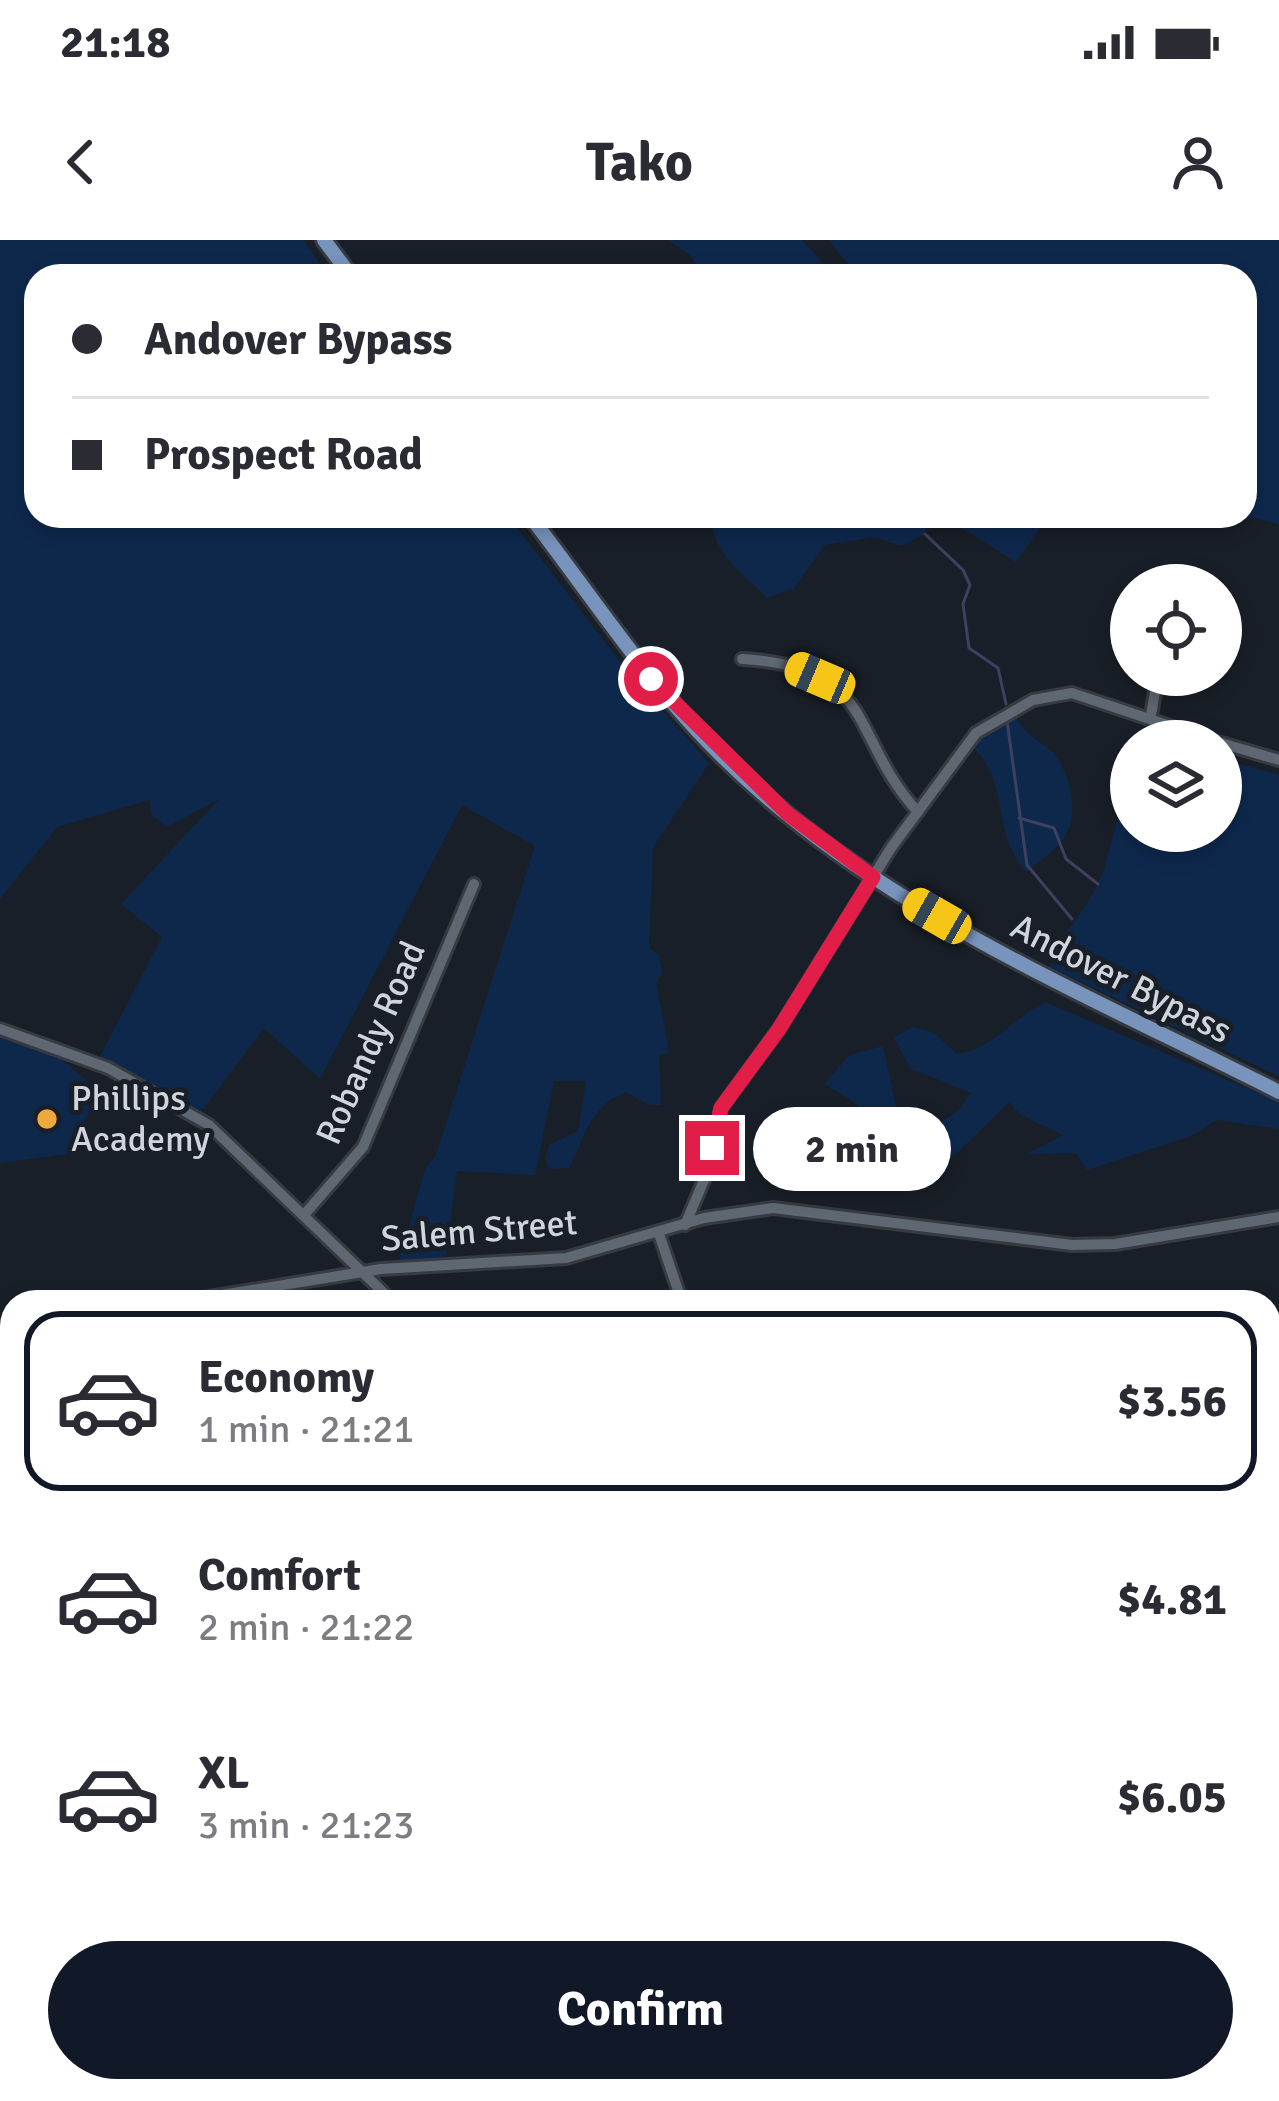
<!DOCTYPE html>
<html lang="en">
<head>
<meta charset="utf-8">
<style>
  :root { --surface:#fff; --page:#f2f2f3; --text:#2b2b33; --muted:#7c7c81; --line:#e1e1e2; --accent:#111827 }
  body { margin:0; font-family:Signika,sans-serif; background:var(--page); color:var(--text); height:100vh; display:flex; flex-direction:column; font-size:45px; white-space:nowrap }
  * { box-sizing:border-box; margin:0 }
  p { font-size:39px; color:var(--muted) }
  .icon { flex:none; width:66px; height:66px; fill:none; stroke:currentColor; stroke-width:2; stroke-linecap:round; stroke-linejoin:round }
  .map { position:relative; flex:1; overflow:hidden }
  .side { position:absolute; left:0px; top:1050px; width:1281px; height:813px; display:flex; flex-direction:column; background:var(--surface); border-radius:36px 36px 0 0; box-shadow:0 6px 18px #0003 }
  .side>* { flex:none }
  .banner { position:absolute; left:24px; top:24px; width:1233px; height:264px; border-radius:36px; box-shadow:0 6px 18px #0003; display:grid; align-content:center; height:264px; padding:0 48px; background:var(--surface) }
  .tools { position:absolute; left:1110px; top:324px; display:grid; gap:24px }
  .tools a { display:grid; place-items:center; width:132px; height:132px; border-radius:50%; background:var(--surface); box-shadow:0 6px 18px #0003; font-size:60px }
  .end { position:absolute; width:54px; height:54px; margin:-27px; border:15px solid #e11d48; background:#fff; box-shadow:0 0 0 6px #fff }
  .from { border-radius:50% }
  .bubble { position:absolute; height:84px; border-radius:42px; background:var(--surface); box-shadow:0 6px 18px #0003; font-size:39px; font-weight:800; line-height:84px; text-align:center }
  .car { position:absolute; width:36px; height:72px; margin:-36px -18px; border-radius:15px; box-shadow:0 0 9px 3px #0007; background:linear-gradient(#f5c518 24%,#345 0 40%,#f5c518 0 76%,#345 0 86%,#f5c518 0) }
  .banner b { display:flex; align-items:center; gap:42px; height:114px; font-size:45px }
  .banner b+b { border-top:3px solid var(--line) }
  .banner i { width:30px; height:30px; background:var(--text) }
  ul { padding:21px 0 0; list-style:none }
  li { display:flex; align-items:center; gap:36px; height:180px; margin:0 24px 18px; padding:0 24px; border:6px solid transparent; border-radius:36px }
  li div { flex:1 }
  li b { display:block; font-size:45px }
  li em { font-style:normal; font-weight:800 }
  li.active { border-color:var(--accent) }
  li>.icon { width:108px; height:108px; stroke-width:1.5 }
  .cta { display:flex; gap:24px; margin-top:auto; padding:24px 48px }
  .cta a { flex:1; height:138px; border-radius:72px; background:var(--accent); color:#fff; font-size:48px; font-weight:800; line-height:138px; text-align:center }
  .status { display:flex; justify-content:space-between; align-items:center; height:84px; padding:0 60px; background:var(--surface); direction:ltr }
  .status svg { height:33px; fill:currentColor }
  header { display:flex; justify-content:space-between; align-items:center; height:156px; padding:0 48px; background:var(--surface); font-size:54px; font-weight:800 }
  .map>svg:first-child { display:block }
  .green { fill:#0e284c }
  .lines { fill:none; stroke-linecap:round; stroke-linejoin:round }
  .stream { stroke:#3e405f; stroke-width:3 }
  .minor-casing { stroke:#363a41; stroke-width:16 }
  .major-casing { stroke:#363a41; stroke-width:20 }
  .minor { stroke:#5f6772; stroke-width:10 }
  .major { stroke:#7893bc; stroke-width:14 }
  .route { stroke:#e11d48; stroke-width:15 }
  .poi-dot { fill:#eea83c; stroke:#191f28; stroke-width:4.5 }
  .labels { text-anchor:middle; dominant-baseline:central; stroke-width:10; stroke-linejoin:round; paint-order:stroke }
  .street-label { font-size:36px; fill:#d0d5db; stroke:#191f28 }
  .poi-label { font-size:36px; fill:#d0d5db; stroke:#191f28; text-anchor:start }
</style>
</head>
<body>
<div class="status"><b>21:18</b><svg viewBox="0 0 49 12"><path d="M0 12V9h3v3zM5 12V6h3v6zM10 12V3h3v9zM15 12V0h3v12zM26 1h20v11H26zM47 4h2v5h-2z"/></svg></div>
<header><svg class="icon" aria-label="back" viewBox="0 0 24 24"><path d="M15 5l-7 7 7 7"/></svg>Tako<svg class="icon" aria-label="person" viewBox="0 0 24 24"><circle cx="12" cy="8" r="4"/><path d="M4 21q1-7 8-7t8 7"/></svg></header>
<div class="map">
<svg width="1279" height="1861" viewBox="0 0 1279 1861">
  <rect width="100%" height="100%" fill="#191f28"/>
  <g class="green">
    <path d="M0,0H303L329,36H36V276H508L628,432L709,523L653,607L649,707L659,716L662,734L656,742L669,812L659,816L661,865H649L626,852C589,866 586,896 569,928L550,929L545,919L549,905L578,891L586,841H554L535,935L457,931L445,1019L399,1022L425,929L436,915L535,606L462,565L320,839L264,788L201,872L98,820L162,697L121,664L219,559L167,587L152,575L149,560L57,587L0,659Z"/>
    <polygon points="668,0 802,0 835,36 705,36 689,14"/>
    <polygon points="828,0 1279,0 1279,284 1245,276 1245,36 859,36"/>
    <path d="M712,276H928L925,294L901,306L876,297L825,305L794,348L767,358C744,335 709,310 712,276Z"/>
    <polygon points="942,276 1048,276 1016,322"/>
    <path d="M1016,476C1025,495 1033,496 1049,509C1068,525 1079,569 1068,591C1059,609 1041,620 1026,632C991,592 1011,549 975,509L983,494Z"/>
    <path d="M1221,519L1279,535V836L1049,727C1061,692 1082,676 1097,646C1112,616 1115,572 1131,537V591H1221Z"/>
    <path d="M1045,762L1279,862V889L1217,880L1191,896L1087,930L1076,913L1027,914L1063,895L1021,875L1009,862L954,916C887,900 879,873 824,844L850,815L883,806L897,871L930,890L960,869L971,853L910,828L894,797L914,787L934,793L957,814C991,810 1015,777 1045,762Z"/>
    <polygon points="0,789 46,806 100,852 67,914 0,923"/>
    <polygon points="0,1201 12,1210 12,1397 0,1390"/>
    <polygon points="0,1399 12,1407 12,1565 0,1556"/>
  </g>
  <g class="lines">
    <g class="stream">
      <polyline points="925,294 963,330 970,345 963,364 969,408 998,428 1006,464"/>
      <polyline points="1007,481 1027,625 1072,679"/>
      <polyline points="1019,578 1054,588 1066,619 1098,644"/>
    </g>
    <g class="minor-casing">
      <g id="minor">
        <path d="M742,419C879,427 848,496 918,572"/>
        <polyline points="1151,475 1158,435"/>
        <polyline points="1221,503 1279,520"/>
        <polyline points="0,789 108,828 209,885 384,1053"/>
        <polyline points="304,975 363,907 474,644"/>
        <polyline points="685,985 710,926 721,868 779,789 891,608 976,493 1033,460 1072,453 1215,501"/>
        <polyline points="659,994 682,1062"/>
        <polyline points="179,1062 381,1029 566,1018 704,978 773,968 1072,1005 1115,1004 1279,977"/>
        <polyline points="0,1098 12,1095"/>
        <polyline points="1269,1245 1279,1224"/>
        <polyline points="1269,1548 1279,1529"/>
        <polyline points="1269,1557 1279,1564"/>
        <polyline points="0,1688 12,1700"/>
        <polyline points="50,1851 53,1861"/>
        <polyline points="1224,1851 1225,1861"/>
        <polyline points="487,1861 493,1851"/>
      </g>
    </g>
    <g class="major-casing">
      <g id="major">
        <polyline points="324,0 351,36"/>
        <path d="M530,276C584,346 633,420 693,486C850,659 1075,748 1279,852"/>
        <polyline points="0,1660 12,1667"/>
        <polyline points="368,1851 387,1861"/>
      </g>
    </g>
    <use href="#minor" class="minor"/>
    <use href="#major" class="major"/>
  </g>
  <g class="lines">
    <polyline class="route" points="651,439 788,574 873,637 779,789 721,868 712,908"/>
  </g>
  <circle class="poi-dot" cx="47" cy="879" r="12"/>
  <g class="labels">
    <g class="street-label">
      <text transform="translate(1121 739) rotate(27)">Andover Bypass</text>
      <text transform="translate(371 803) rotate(-66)">Robandy Road</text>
      <text transform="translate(479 991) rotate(-5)">Salem Street</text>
    </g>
    <g class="poi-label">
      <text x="71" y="858">Phillips<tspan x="71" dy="41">Academy</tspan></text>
    </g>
  </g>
</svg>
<div class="tools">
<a><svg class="icon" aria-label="locate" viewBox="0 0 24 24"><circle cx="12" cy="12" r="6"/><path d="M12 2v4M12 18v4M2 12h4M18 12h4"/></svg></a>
<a><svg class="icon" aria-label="layers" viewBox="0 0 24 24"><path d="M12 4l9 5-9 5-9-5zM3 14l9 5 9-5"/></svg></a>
</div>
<i class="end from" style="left:651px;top:439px"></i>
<i class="end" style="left:712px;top:908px"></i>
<div class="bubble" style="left:753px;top:867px;width:198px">2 min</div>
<i class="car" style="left:820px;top:438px;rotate:293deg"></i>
<i class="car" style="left:937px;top:676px;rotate:300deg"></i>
<div class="banner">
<b><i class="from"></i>Andover Bypass</b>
<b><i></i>Prospect Road</b>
</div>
<section class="side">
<ul>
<li class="active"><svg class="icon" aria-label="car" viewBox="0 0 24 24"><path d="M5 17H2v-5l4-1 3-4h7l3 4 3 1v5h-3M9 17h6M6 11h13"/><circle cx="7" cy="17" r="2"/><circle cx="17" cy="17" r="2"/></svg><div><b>Economy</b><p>1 min · 21:21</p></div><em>$3.56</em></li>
<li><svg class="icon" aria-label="car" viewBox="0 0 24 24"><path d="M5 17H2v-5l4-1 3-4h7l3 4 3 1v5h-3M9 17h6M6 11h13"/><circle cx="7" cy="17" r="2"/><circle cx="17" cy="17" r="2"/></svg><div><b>Comfort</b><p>2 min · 21:22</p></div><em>$4.81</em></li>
<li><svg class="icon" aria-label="car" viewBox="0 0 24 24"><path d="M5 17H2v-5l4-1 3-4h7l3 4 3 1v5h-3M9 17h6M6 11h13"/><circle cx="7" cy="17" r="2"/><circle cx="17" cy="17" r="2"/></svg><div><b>XL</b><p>3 min · 21:23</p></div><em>$6.05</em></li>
</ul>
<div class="cta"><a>Confirm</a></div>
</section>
</div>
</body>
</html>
